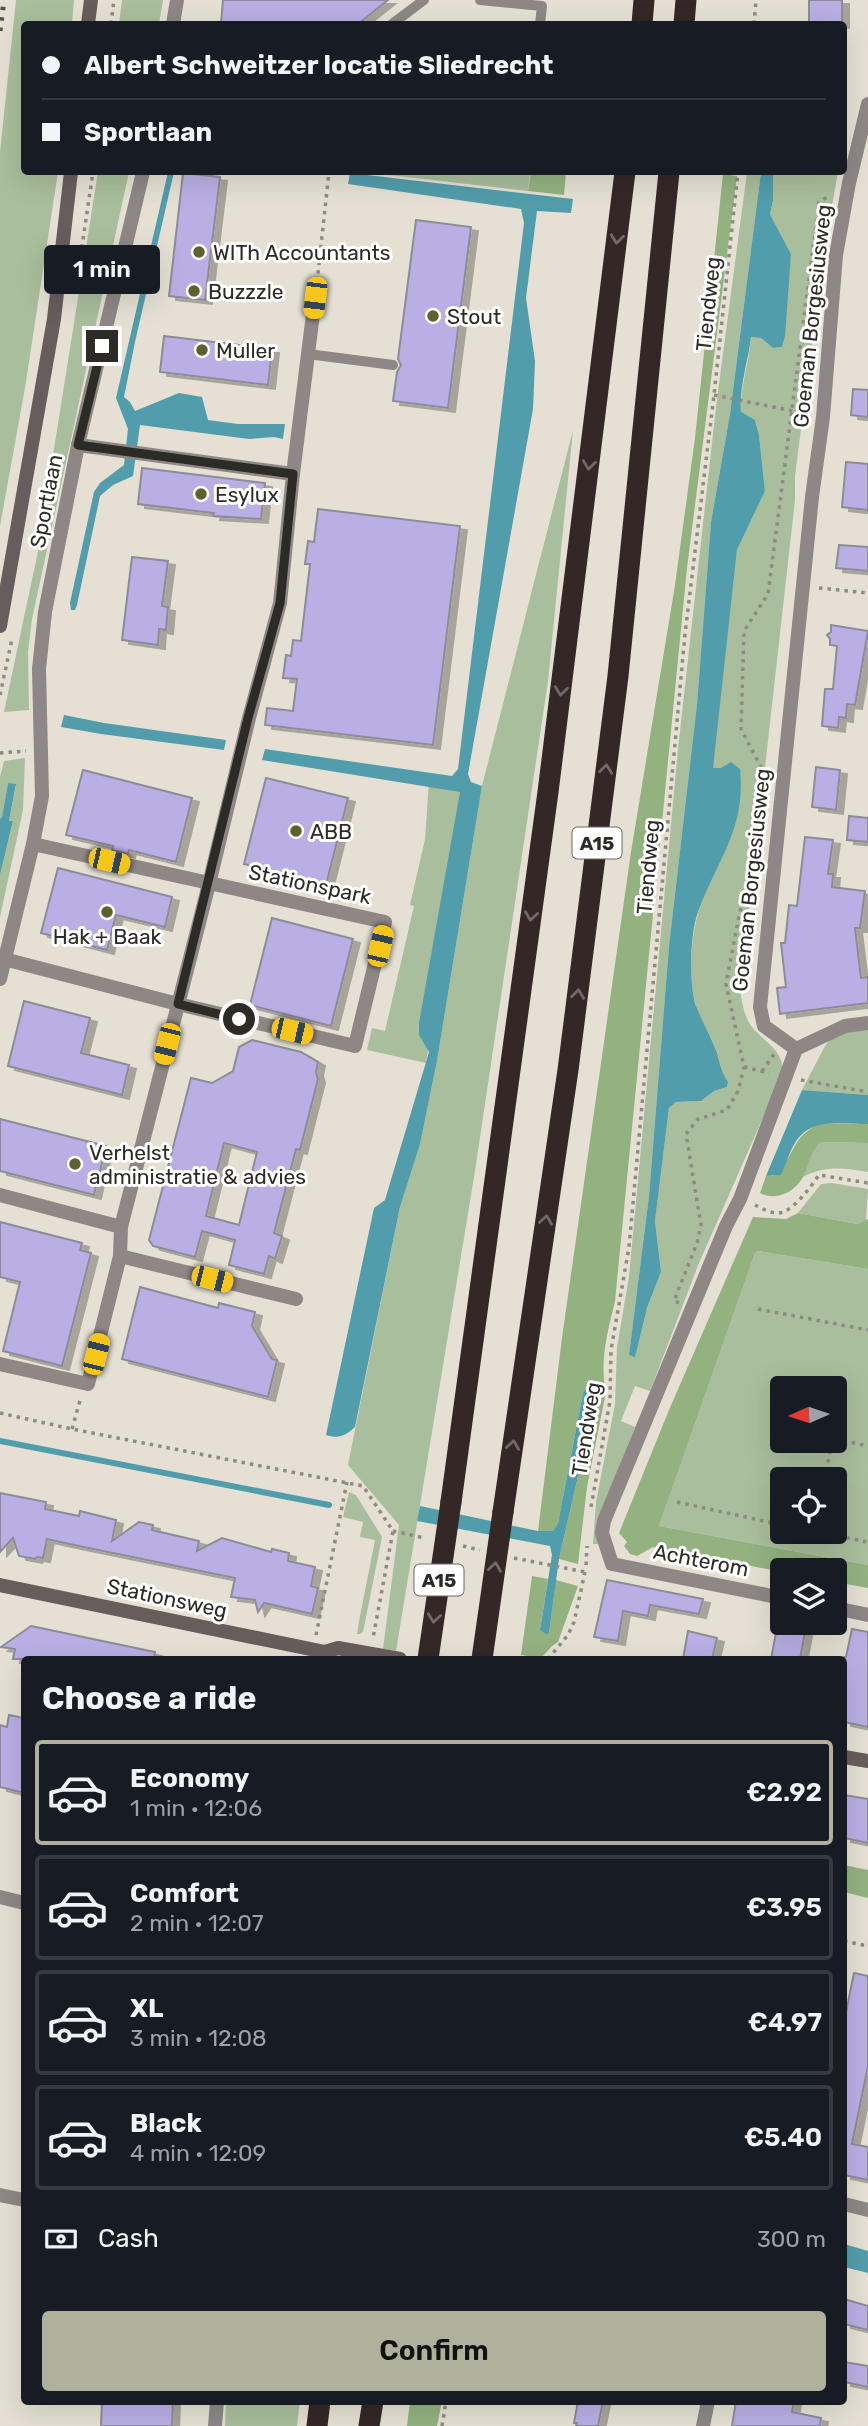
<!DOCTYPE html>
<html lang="en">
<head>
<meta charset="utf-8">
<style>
  :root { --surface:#171b24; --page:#20242c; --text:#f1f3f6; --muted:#9ea1a6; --line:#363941; --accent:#afb19c }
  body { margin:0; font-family:Rubik,sans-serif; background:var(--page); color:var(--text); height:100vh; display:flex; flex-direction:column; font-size:26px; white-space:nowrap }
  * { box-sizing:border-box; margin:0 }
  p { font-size:23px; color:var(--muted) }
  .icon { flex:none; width:38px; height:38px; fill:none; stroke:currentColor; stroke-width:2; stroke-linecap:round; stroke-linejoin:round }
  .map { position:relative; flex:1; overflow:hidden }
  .side { position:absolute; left:21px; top:1656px; width:826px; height:749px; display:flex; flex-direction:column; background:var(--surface); border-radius:7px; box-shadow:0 7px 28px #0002 }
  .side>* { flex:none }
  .banner { position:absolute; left:21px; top:21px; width:826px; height:154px; border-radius:7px; box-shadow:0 7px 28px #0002; display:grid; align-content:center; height:154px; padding:0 21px; background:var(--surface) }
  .needle { width:46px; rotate:267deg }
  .tools { position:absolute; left:770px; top:1376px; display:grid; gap:14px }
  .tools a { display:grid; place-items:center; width:77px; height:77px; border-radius:7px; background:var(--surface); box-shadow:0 7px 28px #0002; font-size:35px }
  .end { position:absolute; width:32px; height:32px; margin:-16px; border:9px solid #2d2b26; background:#fff; box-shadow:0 0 0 4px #fff }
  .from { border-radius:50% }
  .bubble { position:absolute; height:49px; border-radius:7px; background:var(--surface); box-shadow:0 7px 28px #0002; font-size:23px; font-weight:600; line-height:49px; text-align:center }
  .car { position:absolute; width:21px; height:42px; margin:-21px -10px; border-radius:9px; box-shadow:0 0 5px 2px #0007; background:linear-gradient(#f5c518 24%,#345 0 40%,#f5c518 0 76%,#345 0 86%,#f5c518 0) }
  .banner b { display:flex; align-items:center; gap:24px; height:66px; font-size:26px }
  .banner b+b { border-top:2px solid var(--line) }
  .banner i { width:18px; height:18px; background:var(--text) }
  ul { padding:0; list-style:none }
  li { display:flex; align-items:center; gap:21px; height:105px; margin:0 14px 10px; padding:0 7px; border:4px solid var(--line); border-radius:7px }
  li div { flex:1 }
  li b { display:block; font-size:26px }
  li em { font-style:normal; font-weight:600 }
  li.current { border-color:var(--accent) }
  li>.icon { width:63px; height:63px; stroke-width:1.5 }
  h2 { padding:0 21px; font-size:32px; line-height:84px }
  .pay { display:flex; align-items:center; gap:18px; height:77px; padding:0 21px; font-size:26px }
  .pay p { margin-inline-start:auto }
  .action { display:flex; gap:14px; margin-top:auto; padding:14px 21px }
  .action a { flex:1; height:80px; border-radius:7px; background:var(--accent); color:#111; font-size:28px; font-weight:600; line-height:80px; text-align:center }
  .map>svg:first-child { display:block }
  .green { fill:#a9be9c; fill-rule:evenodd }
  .forest { fill:#93b280 }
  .water { fill:#529dab }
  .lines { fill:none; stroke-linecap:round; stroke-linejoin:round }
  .stream { stroke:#529dab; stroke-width:6 }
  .building { fill:#baafe5; stroke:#8e8b98; stroke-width:2; fill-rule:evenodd; filter:url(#shadow) }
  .path { stroke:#8e8b81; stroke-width:3.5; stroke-dasharray:3.5 5; stroke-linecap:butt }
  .lane { stroke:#8e8786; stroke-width:10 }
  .street { stroke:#8e8786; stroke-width:14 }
  .secondary { stroke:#675d5c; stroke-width:14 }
  .highway { stroke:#342827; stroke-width:21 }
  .rail { stroke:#57544d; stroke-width:5; stroke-dasharray:3.5 7; stroke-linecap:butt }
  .highway-bridge { stroke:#342827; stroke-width:21 }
  .oneway { stroke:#716868 }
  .route { stroke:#2d2b26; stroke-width:9 }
  .poi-dot { fill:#5e612e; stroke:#fff; stroke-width:2.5 }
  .labels { text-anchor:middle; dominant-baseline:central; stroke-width:6; stroke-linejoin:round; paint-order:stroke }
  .shield { fill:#fff; stroke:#6c6b67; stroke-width:2 }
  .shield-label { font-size:19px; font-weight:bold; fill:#2d2b26 }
  .poi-label { font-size:21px; fill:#2d2b26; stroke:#fff; text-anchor:start }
  .street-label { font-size:21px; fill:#2d2b26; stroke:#fff }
</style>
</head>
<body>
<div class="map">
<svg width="868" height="2426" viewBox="0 0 868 2426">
  <defs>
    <filter id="shadow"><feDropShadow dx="7" dy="4" stdDeviation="0" flood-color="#0004"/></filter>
  </defs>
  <rect width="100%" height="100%" fill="#e5e0d3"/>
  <g class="green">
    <polygon points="16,0 74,0 72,24 24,24 24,172 58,172 25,388 0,526 0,152"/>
    <polygon points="122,0 163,0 159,24 119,24"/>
    <polygon points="98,172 129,172 32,619 28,652 29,710 4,712 37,556"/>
    <polygon points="363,172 508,172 530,174 528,191"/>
    <path d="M747,172H761L730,414L711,522L697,704L669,946L649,1196L629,1355L661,1272L655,1221L669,1108L676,1102L701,1101L714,1091L727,1087L728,1082C720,1069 721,1066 717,1053C711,1035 700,1020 695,1002C688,977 691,935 699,910L721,768H712L737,550L765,491L759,435L755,420L741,413C740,386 749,363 751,337L761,338L773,348L782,347L791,254L770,214L773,201V172H838L824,251L795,476V500L740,990C742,1002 744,1017 752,1027C764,1042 783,1049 783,1072L699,1263L650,1391L635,1386L621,1421L635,1427L598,1521L600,1544H593L596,1502L615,1404L617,1347L629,1277L678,749L716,407Z"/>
    <polygon points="573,430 548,681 475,1171 396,1651 383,1649 399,1525 348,1465 400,1207 420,1143 437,1061 482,786"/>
    <polygon points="25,758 23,810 0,917 0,875 13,822 9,821 16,785 8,783 2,818 0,819 0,777 4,761"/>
    <polygon points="429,781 468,788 426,1063 367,1050 372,1028 385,1031 414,906 410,905 425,839"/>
    <polygon points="868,1027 868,1095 802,1090 825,1046 834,1034"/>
    <path d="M821,1142L868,1143V1172C845,1168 825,1165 803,1177L813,1150Z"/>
    <polygon points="832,1183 868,1189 866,1221 858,1224 798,1213 821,1184"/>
    <path d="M758,1251L868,1269V1565L659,1526L755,1253ZM782,1388H835V1440H782ZM782,1479H835V1531H782Z"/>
    <polygon points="349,1492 356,1495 382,1537 363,1632 360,1634 357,1634 359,1621 375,1540 360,1537 363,1522 343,1517"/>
    <polygon points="226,2401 300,2401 297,2426 225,2426"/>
  </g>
  <g class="forest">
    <polygon points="531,172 566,172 564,195 528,191"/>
    <path d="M723,174L737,176L687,568L615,1301C608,1331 599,1361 606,1392L587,1487L578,1564L559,1559L599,1385L583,1393L558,1523L553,1531H538L562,1338L631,852L675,585L695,438Z"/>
    <path d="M822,1123L868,1124V1143L821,1142C809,1153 810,1164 803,1177C794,1193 776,1201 760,1193L766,1176H774C796,1157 790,1135 822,1123Z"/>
    <polygon points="798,1213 858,1224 868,1219 868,1269 758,1251 755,1253 659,1526 868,1565 868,1588 835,1582 835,1570 782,1570 782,1572 653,1547 637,1556 630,1554 624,1546 627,1542 619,1533 669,1410 753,1217 786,1219"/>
    <polygon points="532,1576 548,1579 540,1630 549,1633 556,1580 578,1586 558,1642 552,1646 541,1658 521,1655"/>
    <polygon points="844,1865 868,1870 868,1898 844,1892"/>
    <polygon points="410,2401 442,2401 437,2426 407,2426"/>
  </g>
  <g class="water">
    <polygon points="168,172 174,172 135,342 124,397 130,402 135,411 179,393 202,397 208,420 238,424 285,424 283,439 274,437 249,439 140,425 133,476 113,485 100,496 77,605 75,610 71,610 70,603 94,492 100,483 124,465 128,429 116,398"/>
    <path d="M761,172H773V201L770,214L791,254L785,336L782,347L773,348L761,338L751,337C748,363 739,386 741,412L755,420L759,435L765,491L737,550L713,768H721L731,762L740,769C746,830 717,859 698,912C690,934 689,981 695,1003C701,1020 711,1036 717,1053C721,1066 720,1069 728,1082L727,1087L714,1091L701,1101L676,1102L669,1108L655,1221L661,1272L647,1308L635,1357L629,1355L649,1196L669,946L697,704L711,522L730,414Z"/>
    <path d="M350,173L573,199L571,213L537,211L526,298L535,361L533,409L468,774L471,782L482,786L437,1061L420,1144L400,1207L355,1427C345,1436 339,1439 326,1435L374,1208L385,1200L429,1052L419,1035V1023L460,792L262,760L265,749L452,776L458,769L524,223L521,209L348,184Z"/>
    <polygon points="64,715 104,723 226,740 224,750 101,734 61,727"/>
    <polygon points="8,783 16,784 9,821 13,821 0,875 0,819 2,817"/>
    <path d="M802,1090L868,1095V1124C842,1124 811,1116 795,1143C789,1152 786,1165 781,1175L766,1176Z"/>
    <polygon points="589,1385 599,1385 559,1559 549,1633 546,1634 540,1630 552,1555 550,1546 417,1521 420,1506 538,1531 553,1531 558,1523 583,1393"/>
    <polygon points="844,2244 868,2251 868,2273 844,2267"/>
  </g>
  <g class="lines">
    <polyline class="stream" points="0,1441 329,1505"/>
  </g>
  <g class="building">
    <polygon points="223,0 388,0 358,24 221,24"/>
    <rect x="809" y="0" width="33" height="24"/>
    <polygon points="183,173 220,177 205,300 169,296"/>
    <polygon points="416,220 471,227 448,408 393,401 397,372 401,365 398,359"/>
    <polygon points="164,336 272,349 268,385 160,372"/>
    <polygon points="853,389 868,390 868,417 851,415"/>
    <polygon points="846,462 868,464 868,510 842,507"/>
    <polygon points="142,468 265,483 261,519 213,516 214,513 138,504"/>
    <polygon points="318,509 460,526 433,745 265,725 267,708 293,711 297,679 283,678 286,655 291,656 293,640 301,641 310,564 305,564 308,541 314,542"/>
    <polygon points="839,545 868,547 868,571 836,568"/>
    <polygon points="132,557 168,561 162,606 168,607 166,630 159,629 158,645 122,640"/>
    <polygon points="831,625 868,631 855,705 847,704 846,718 839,717 838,728 822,726 825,689 833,689 837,646 830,645 830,639 827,635 831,632"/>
    <polygon points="816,767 840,770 836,810 812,807"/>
    <polygon points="83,770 192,798 176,862 129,850 128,854 112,850 113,846 66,835"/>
    <polygon points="266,778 348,798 326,885 244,864"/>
    <polygon points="849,816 868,818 868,842 847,840"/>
    <polygon points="805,837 833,840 828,874 833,874 832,887 865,891 860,928 855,928 861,978 868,977 868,1003 780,1014 777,988 786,987 781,943 785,943 789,905 797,906"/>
    <polygon points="58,868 172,897 165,927 116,915 107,950 41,933"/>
    <polygon points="272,918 353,939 331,1026 250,1005"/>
    <polygon points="24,1001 90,1018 81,1053 129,1065 122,1095 8,1066"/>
    <path d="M252,1040L301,1052L318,1062L316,1072L318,1079L300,1150L296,1149L274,1233L282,1236L275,1259L269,1256L264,1274L229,1265L235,1240L202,1231L195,1257L153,1246L149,1240L191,1078L212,1083L233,1071L239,1047ZM224,1143L257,1152L239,1225L206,1216Z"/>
    <polygon points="0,1119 106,1146 100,1171 102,1175 98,1177 94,1195 0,1171"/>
    <polygon points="0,1222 82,1243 80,1250 91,1253 62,1366 3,1351 20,1282 0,1277"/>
    <polygon points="140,1287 218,1308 219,1303 255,1312 252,1326 272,1359 277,1360 268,1397 122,1359"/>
    <polygon points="0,1493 46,1502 45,1509 79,1516 80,1511 116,1520 112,1541 139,1522 153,1525 152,1530 199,1541 197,1551 222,1538 271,1552 272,1549 289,1553 288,1561 315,1567 311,1586 318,1588 312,1614 264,1603 258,1612 255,1600 231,1597 235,1578 74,1545 47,1539 43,1558 37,1557 35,1559 19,1556 13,1538 0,1552"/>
    <polygon points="607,1580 703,1599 699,1614 650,1605 648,1616 623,1611 618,1641 594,1637"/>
    <polygon points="778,1622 807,1622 800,1659 771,1659"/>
    <polygon points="31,1626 155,1652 154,1659 13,1659 15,1649 1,1647"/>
    <polygon points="852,1629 868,1632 868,1727 844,1722 844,1657 846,1657"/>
    <polygon points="688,1631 717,1638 712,1659 683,1659"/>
    <polygon points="9,1715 24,1718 24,1793 0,1787 0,1725 7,1727"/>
    <polygon points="844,1795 868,1799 868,1843 844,1838"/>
    <polygon points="854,1973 868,1976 868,2066 852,2144 868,2147 868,2180 844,2175 844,2022"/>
    <polygon points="844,2299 868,2306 868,2330 844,2324"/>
    <polygon points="844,2362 868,2366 868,2387 844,2382"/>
    <polygon points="102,2401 173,2401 172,2426 101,2426"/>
    <polygon points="578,2401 603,2401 598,2426 576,2426 577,2423 574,2423"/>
    <polygon points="736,2401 794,2401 792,2412 821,2418 820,2426 732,2426"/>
  </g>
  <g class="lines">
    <g class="path">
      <polyline points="111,24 114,0"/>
      <polyline points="754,24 756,0"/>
      <polyline points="78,273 93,172"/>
      <polyline points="317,282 329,172"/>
      <polyline points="714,395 808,414"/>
      <polyline points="819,588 868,593"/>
      <polyline points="0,695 12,639"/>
      <polyline points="0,753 26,751"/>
      <polyline points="760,819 761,767 741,729 744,631 768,594 819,202 829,196"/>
      <polyline points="744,1067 769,1073"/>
      <polyline points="762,1071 775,1053"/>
      <polyline points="801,1080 868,1092"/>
      <path d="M755,1205C761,1208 770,1213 777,1213C792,1214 811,1186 819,1175L868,1183"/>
      <polyline points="679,1303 674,1301 697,1243 701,1225 686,1134 698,1119 727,1110 738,1091 744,1067 726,984 739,916 758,844"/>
      <polyline points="758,1309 868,1330"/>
      <polyline points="0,1413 72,1429 363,1486 393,1531 373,1638"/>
      <polyline points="72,1429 81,1397"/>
      <polyline points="835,1439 868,1446"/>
      <polyline points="824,1479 833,1440"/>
      <polyline points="677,1502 782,1525"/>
      <polyline points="591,1507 610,1401 611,1350 629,1247 685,634 714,395 738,172"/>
      <polyline points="393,1531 425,1538"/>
      <polyline points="813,1531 868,1542"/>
      <polyline points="463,1546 480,1550"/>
      <polyline points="514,1558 585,1572"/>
      <polyline points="586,1565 587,1546"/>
      <polyline points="316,1635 347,1482"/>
      <polyline points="548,1659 568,1635 574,1622 585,1572"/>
      <polyline points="844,1941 868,1946"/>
      <polyline points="442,2426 446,2401"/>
    </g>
    <g class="lane">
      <polyline points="480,0 542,6 540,24"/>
      <polyline points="392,24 424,0"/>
      <polyline points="308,354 393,365"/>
    </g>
    <g class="street">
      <polyline points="173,24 177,0"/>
      <polyline points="293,474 315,298"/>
      <polyline points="0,958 178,1004 355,1046 385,922 33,844"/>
      <polyline points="0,979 33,844 42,796 39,669 45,612 78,445 143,172"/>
      <polyline points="796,1049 845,1026 868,1023"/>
      <polyline points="0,1195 121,1227"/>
      <polyline points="120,1256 296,1299"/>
      <polyline points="0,1364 88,1384 120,1256 121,1227 209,884 249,718 280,603 293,474 78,445"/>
      <polyline points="782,1598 612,1564 602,1533 604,1521 726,1226 740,1199 796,1049 764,1026 760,1007 812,497 823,417 836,255 849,183 868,104"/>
      <polyline points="835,1608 868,1615"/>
      <polyline points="0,1897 24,1903"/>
      <polyline points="0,2195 24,2200"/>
      <polyline points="844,2204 868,2210"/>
      <polyline points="215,2426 217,2401"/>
      <polyline points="703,2426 708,2401"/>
    </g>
    <g class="secondary">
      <polyline points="88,24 91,0"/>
      <polyline points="0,626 54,319 71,172"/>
      <polyline points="0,1585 325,1652 338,1648 400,1659"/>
      <polyline points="844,1757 868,1761"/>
    </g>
    <g class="highway">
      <polyline points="642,24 644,0"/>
      <polyline points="684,24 686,0"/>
      <polyline points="451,1502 548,792 625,172"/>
      <polyline points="503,1512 568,1070 618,676 669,172"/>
      <polyline points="317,2426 320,2401"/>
      <polyline points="369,2426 373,2401"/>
    </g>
    <polyline class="rail" points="0,31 4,0"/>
    <g class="highway-bridge">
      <polyline points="428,1659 451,1502"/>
      <polyline points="482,1659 503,1512"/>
    </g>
  </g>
  <defs><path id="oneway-chevron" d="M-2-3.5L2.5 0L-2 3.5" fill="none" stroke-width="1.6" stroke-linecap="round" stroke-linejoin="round" transform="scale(1.75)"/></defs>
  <g class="oneway">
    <use href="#oneway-chevron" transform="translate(617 239) rotate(97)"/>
    <use href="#oneway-chevron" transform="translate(589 465) rotate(97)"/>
    <use href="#oneway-chevron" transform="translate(561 691) rotate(97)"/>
    <use href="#oneway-chevron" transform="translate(606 769) rotate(-83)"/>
    <use href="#oneway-chevron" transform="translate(531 916) rotate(98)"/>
    <use href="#oneway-chevron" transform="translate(578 994) rotate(-83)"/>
    <use href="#oneway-chevron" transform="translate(546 1220) rotate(-82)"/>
    <use href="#oneway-chevron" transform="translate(513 1445) rotate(-82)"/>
    <use href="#oneway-chevron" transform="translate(495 1567) rotate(-82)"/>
    <use href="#oneway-chevron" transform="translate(434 1618) rotate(98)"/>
  </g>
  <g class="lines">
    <polyline class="route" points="102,346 78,445 293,474 280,603 248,718 178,1004 239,1019"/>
  </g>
  <g class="poi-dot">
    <circle cx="199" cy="252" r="7"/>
    <circle cx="194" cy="291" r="7"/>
    <circle cx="433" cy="316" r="7"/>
    <circle cx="202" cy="350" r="7"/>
    <circle cx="201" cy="494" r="7"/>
    <circle cx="296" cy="831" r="7"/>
    <circle cx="107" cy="912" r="7"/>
    <circle cx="75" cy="1164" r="7"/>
  </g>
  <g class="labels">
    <g class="shield">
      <rect x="572.5" y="827.5" width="49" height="31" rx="5"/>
      <rect x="414.5" y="1564.5" width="49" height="31" rx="5"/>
    </g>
    <g class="shield-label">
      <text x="597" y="843">A15</text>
      <text x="439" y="1580">A15</text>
    </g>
    <g class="poi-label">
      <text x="213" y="252">WITh Accountants</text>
      <text x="208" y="291">Buzzzle</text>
      <text x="447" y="316">Stout</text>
      <text x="216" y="350">Muller</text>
      <text x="215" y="494">Esylux</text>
      <text x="310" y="831">ABB</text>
      <text x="107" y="936" text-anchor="middle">Hak + Baak</text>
      <text x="89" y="1152">Verhelst<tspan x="89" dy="24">administratie &amp; advies</tspan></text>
    </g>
    <g class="street-label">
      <text transform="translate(708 304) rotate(-84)">Tiendweg</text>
      <text transform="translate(812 316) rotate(-84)">Goeman Borgesiusweg</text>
      <text transform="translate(46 501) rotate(-79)">Sportlaan</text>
      <text transform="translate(648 867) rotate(-85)">Tiendweg</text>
      <text transform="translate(751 880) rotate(-84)">Goeman Borgesiusweg</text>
      <text transform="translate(310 884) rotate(12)">Stationspark</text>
      <text transform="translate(586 1429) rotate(-81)">Tiendweg</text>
      <text transform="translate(701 1560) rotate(11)">Achterom</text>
      <text transform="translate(167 1598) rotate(12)">Stationsweg</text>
    </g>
  </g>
</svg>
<div class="tools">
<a><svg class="needle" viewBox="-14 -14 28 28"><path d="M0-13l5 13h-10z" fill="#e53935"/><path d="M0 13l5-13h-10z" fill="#9ea1a6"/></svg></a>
<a><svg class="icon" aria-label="locate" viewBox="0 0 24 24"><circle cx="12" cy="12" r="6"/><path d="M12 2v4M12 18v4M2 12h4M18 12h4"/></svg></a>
<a><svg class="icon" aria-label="layers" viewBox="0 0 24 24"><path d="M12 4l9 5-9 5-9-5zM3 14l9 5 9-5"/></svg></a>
</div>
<i class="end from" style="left:239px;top:1019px"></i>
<i class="end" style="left:102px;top:346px"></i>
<div class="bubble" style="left:44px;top:245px;width:116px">1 min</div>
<i class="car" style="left:315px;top:298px;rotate:187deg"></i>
<i class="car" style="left:109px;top:861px;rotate:103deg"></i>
<i class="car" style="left:380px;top:946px;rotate:13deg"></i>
<i class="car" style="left:292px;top:1031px;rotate:103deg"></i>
<i class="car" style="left:167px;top:1044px;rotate:194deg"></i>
<i class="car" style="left:212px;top:1279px;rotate:104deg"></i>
<i class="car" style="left:96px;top:1354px;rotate:14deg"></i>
<div class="banner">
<b><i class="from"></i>Albert Schweitzer locatie Sliedrecht</b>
<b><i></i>Sportlaan</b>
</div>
<section class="side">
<h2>Choose a ride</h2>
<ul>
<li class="current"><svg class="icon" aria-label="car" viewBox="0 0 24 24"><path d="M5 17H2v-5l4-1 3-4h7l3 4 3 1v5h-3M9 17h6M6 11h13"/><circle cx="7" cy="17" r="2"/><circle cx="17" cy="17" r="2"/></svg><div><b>Economy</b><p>1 min · 12:06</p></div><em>€2.92</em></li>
<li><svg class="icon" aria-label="car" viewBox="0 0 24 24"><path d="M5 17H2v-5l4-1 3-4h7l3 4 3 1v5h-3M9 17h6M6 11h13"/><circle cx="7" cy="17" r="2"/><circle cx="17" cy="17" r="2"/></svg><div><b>Comfort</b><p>2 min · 12:07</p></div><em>€3.95</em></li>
<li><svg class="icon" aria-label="car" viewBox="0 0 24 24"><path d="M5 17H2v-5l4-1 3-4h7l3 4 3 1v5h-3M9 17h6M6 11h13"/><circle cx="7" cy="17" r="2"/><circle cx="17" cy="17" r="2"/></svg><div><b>XL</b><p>3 min · 12:08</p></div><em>€4.97</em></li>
<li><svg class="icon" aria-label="car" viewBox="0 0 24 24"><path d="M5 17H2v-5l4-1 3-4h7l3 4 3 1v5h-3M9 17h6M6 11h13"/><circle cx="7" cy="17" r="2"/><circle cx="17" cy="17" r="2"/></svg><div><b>Black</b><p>4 min · 12:09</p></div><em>€5.40</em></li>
</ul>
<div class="pay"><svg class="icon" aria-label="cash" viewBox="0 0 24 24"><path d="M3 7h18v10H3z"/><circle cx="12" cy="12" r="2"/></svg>Cash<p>300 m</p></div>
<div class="action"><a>Confirm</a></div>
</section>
</div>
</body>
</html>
